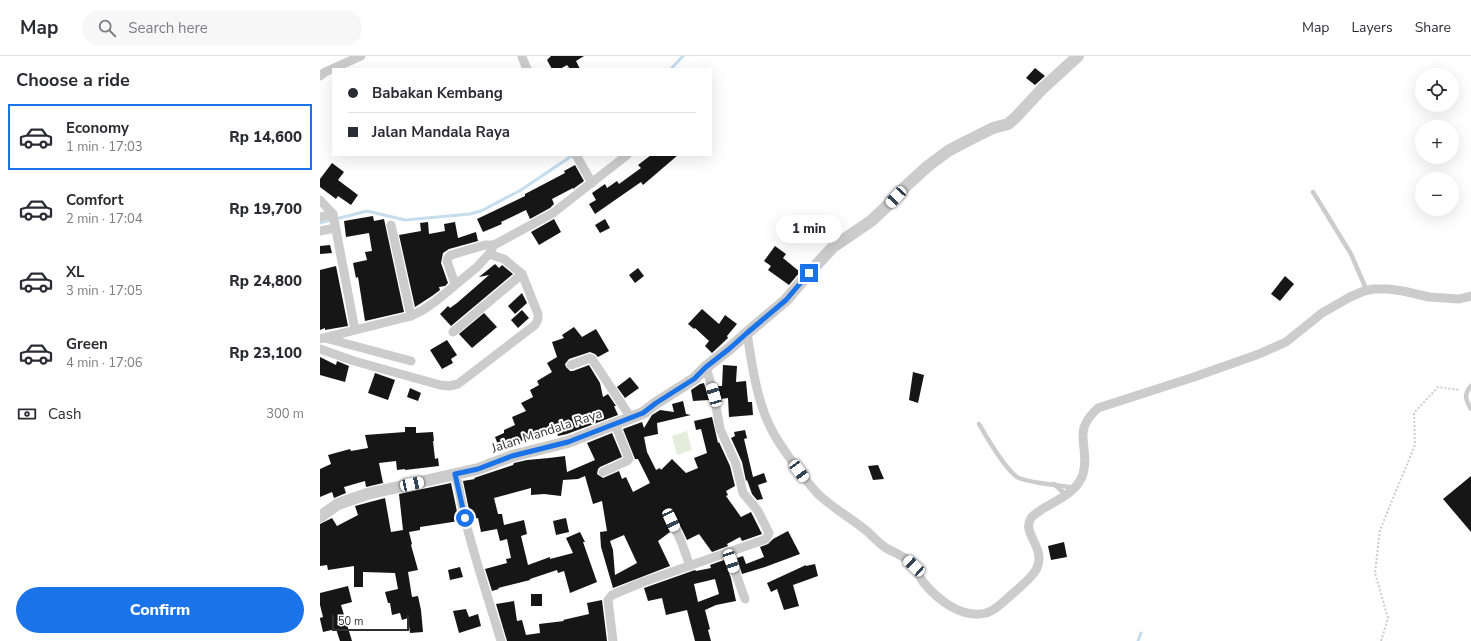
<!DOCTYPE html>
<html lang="en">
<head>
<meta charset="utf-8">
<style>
  :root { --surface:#fff; --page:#f7f7f7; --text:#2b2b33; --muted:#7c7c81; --line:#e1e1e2; --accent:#1a73e8 }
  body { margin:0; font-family:"Nunito Sans",sans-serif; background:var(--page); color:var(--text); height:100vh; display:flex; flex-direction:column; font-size:15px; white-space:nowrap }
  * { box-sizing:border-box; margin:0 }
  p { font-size:13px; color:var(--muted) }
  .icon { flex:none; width:22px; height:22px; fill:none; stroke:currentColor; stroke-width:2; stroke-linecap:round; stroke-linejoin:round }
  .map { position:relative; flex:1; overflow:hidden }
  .details { display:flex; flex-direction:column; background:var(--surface); width:320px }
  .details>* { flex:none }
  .banner { position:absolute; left:12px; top:12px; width:380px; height:88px; border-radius:0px; box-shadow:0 4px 16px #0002; display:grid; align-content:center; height:88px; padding:0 16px; background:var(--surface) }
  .controls { position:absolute; left:1095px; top:12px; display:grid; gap:8px }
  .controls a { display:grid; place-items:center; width:44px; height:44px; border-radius:50%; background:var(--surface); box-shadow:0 4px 16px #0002; font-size:20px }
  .scale { position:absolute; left:12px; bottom:10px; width:77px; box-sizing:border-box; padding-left:4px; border:2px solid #2f2f2f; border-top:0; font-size:11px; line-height:14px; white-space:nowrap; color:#2f2f2f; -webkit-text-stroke:3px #fff; paint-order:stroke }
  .end { position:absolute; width:18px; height:18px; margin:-9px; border:5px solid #1a73e8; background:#fff; box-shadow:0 0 0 2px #fff }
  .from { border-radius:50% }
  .bubble { position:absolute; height:28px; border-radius:14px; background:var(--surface); box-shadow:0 4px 16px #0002; font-size:13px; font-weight:800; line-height:28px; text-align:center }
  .car { position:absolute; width:12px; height:24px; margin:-12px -6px; border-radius:5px; box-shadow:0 0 3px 1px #0007; background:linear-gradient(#fff 24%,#345 0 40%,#fff 0 76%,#345 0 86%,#fff 0) }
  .banner b { display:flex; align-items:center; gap:14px; height:38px; font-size:15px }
  .banner b+b { border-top:1px solid var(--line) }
  .banner i { width:10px; height:10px; background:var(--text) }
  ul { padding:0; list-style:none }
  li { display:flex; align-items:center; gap:12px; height:66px; margin:0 8px 6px; padding:0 8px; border:2px solid transparent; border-radius:0px }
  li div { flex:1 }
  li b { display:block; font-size:15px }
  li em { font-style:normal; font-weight:800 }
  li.current { border-color:var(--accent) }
  li>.icon { width:36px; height:36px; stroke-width:1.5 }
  h2 { padding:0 16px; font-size:18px; line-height:48px }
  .pay { display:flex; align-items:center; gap:10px; height:44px; padding:0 16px; font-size:15px }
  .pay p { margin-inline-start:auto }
  .cta { display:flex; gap:8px; margin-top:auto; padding:8px 16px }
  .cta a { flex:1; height:46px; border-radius:24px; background:var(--accent); color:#fff; font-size:16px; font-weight:800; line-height:46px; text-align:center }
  header { display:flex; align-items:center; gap:24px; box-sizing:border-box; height:56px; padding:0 20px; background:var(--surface); border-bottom:1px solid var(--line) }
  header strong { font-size:19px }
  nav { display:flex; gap:22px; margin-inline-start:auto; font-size:14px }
  .search { width:280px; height:36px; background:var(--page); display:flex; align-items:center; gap:10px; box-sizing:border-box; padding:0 14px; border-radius:22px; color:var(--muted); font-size:15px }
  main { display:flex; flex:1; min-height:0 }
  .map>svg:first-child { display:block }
  .green { fill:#e4eddb }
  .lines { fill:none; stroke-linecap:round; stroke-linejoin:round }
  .stream { stroke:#c6ddee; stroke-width:3 }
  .building { fill:#161616; fill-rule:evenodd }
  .path { stroke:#ccc; stroke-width:2; stroke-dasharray:2 2; stroke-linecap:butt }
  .service { stroke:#ccc; stroke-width:4.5 }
  .minor { stroke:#ccc; stroke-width:9 }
  .tertiary { stroke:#ccc; stroke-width:12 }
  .route { stroke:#1a73e8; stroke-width:5 }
  .labels { text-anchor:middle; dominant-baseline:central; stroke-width:4; stroke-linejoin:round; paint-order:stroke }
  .street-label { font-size:13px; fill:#2f2f2f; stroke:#fff }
</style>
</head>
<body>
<header>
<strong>Map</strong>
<div class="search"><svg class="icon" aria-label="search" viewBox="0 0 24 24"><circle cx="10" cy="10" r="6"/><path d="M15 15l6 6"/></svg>Search here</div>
<nav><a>Map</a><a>Layers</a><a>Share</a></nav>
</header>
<main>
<section class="details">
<h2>Choose a ride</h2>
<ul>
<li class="current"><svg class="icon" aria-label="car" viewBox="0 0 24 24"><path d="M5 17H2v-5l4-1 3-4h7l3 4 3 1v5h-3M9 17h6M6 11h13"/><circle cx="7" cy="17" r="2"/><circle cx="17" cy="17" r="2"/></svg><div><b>Economy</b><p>1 min · 17:03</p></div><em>Rp 14,600</em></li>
<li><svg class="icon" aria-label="car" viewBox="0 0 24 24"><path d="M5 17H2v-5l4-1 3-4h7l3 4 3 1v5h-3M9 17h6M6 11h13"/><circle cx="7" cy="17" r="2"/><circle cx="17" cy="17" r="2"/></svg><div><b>Comfort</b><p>2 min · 17:04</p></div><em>Rp 19,700</em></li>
<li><svg class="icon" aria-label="car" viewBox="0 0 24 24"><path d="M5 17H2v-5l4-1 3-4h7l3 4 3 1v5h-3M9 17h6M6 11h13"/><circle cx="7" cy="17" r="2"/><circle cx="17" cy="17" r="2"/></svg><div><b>XL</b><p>3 min · 17:05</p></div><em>Rp 24,800</em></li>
<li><svg class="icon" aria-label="car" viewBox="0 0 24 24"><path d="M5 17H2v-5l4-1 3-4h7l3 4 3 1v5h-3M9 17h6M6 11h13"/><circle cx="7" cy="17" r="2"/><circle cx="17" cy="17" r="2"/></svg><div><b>Green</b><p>4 min · 17:06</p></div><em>Rp 23,100</em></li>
</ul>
<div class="pay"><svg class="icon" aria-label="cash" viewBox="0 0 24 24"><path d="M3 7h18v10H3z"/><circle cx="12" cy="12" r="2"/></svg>Cash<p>300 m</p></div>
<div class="cta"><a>Confirm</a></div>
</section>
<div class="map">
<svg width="1151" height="585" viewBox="0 0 1151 585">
  <rect width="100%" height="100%" fill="#fff"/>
  <polygon class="green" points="367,375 372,394 357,399 352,380"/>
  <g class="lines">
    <g class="stream">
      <polyline points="351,13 363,0"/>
      <polyline points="0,167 47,155 85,164 150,158 161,155 201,134 253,99"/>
      <polyline points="818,585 821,577"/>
    </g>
  </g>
  <g class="building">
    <polygon points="231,0 264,0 256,5 260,13 250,13 247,9 240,13 232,13 227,4"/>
    <polygon points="715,12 725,20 715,29 706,22"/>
    <polygon points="331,99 358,99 323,129 321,126 275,158 269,148 276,144 272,137 285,128 287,132 297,125 299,128 321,112 318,109"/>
    <polygon points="12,107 24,116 18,124 38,139 31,149 18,140 16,143 0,131 0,123"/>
    <polygon points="255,109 264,125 253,133 253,132 232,143 234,148 230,152 210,163 206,154 181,166 182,168 163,176 157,163 205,140 205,138 245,117 244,115"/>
    <polygon points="53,160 54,165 64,163 84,256 45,265 38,221 36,222 33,207 47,204 45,196 52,195 49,177 26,181 24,165"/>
    <polygon points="234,163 241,176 219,189 211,176"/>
    <polygon points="285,163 290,172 280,177 275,169"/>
    <polygon points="108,166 109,178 125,175 124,168 135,166 138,182 156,176 158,185 129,193 123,197 121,207 128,227 125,230 119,231 120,234 112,240 95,251 79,179 101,175 100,167"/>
    <polygon points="10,189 12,197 0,198 0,190"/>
    <polygon points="455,190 466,198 463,202 480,216 469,229 448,214 451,210 444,205"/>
    <polygon points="175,208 179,212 182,209 193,218 131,270 120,258 128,250 130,252 137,247 160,227 169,219 159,221"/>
    <polygon points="16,210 28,270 5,274 5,272 0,274 0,214"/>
    <polygon points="318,212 324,220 315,227 309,219"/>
    <polygon points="965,220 974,228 960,245 951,238"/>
    <polygon points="202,237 207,247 195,258 188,250"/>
    <polygon points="382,253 399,268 405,259 417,268 407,280 408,282 392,297 385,290 389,285 375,272 374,273 368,268"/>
    <polygon points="202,254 209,262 198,272 191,264"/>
    <polygon points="164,257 177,271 152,292 139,278"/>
    <polygon points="254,271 262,281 276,273 289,295 278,301 275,298 270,296 249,303 245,308 246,311 250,315 253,315 269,309 280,327 283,341 288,338 296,350 294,350 298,359 247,378 238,380 237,375 224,380 222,375 191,390 191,386 179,391 175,381 184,377 184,374 195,369 192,361 206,355 201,347 213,341 210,334 219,329 217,325 232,316 227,307 237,301 232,286 244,282 242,279"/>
    <polygon points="127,284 137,299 131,303 133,307 122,313 110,294"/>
    <polygon points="0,301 16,309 17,305 29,310 25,326 0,319"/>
    <polygon points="403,309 417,310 416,326 426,325 428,346 432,346 433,359 409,361 408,342 401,343 398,330 402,330"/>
    <polygon points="593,316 604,319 598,347 589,344"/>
    <polygon points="55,317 75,324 68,344 48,337"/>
    <polygon points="310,321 319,332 305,342 297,331"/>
    <polygon points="384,327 389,344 373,345 371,334 380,328"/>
    <polygon points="90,332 101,337 98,345 87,341"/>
    <path d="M363,345L366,358L371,359L337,367L338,378L324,381L327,396L336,414L340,412L341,414L352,403L366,417L378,412L374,402L387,397L381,373L376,374L374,365L392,361L398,387L399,386L410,410L415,430L406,435L408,439L406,440L421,461L431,456L442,478L422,485L420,481L407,488L408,490L392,496L379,478L367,484L356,461L352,458H349L345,464L350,476L338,485L350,510L293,532L281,491L280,476L287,475L282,445L273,448L265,420L258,423L243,424L241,440L224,438L211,439V432L174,442L178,458H182L184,469L204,464L207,478L201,480L208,509L230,501V503L253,497L246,482L260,476L265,486H263L277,526L250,537L244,515L238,517L237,514L210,523V524L178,532L179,533L172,535L165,513L187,507L186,503L191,502L187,483L180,485L177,473L161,476L158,462L151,463L143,425L155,423L154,422L193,409L194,407L207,404L229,402L245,400L247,416L275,404L267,387L292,377L302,401L280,411L278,413L277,418L283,422L299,415L302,423L306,421L313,436L330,427L318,403H315L303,373L322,366L324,372L332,359L340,354L354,356L352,348ZM304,479L317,507L295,519L293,494L290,485Z"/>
    <polygon points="85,371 96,371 96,377 113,376 114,385 113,385 115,403 118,402 119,410 85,414 85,413 77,414 76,405 59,407 63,427 46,431 45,425 24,431 26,437 14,442 12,436 0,441 0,413 11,408 8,399 30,393 31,395 48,392 45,379 85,376"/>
    <polygon points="425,374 427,382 424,383 433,421 444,417 447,426 438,429 443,443 437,444 432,438 427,424 426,425 422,406 411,382 415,380 414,376"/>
    <polygon points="558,409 564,423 553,424 548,410"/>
    <polygon points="1151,420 1151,476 1123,443"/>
    <polygon points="131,427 139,465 100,471 100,474 89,476 92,488 91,489 98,514 88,516 92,541 98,540 101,554 103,576 90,577 88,562 82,564 80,557 72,559 70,547 68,547 65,536 78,533 75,517 43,516 43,531 34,531 34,510 8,514 7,509 0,510 0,468 12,462 17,470 38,459 35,450 65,442 71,476 83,474 79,438"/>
    <polygon points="246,462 249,476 236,479 233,465"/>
    <polygon points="468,475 480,498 445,511 422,518 417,502 423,500 426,508 444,501 440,491 448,488 453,483"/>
    <polygon points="744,486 747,501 731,504 728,490"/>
    <path d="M404,504L411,522L416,545L396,549L385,554L390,573L388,574L391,585H375L367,554L346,559L342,542L328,545L324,532L375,514L376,515L391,512L390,509ZM395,523L399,538L378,546L374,528Z"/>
    <polygon points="495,508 498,520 473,529 479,550 464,554 457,533 451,536 447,527 486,509 486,510"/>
    <polygon points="140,511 143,521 130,524 128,514"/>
    <polygon points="28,530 32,546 21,549 32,585 20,585 16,573 3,576 0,563 0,562 3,561 0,549 0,537"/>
    <rect x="211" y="538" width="11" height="12"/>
    <polygon points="282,544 287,585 187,585 176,548 194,545 197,565 202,564 206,579 220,577 219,568 244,565 243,564 269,558 267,547"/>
    <polygon points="146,553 149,561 158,558 161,570 139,577 133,555"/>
  </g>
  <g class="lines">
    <polyline class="path" points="1061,585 1068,562 1055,517 1060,474 1095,389 1094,357 1118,331 1140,334"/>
    <g class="service">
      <polyline points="993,136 1031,198 1047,235"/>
      <path d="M1151,330C1143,339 1146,344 1151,353"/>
      <path d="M659,368C667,382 684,412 697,421C706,427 742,429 754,432"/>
      <polyline points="734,428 746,439"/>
    </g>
    <g class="minor">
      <polyline points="202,1 207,13"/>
      <polyline points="0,20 5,16 41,0"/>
      <polyline points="256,99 272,127"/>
      <polyline points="0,144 13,158 35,274"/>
      <polyline points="0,161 13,158"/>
      <polyline points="71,169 91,260"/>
      <polyline points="0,175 15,172"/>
      <polyline points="135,228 127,205 128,202 131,199 165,189 174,189"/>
      <polyline points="133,276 202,218"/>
      <path d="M427,277C432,309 437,349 454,378C460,389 467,398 474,408C482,419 490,430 499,439C514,453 533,463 549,477C554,482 560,488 566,492C575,497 584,500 592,507C597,513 599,521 604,527C618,544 642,563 666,557C675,555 683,546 690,540C698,533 713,521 717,512C726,491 701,477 711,462C714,458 720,455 724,452C738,444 758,435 763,418C771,390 750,377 778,352L874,321L939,298L966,286L1002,257L1030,241L1044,235L1054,233H1068L1083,235L1109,241L1139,243L1151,240"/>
      <polyline points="5,282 91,305"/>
      <polyline points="0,283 91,260 103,254 116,245 157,211 169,198 174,189 233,157 307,99"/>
      <polyline points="0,293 34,305 120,329 129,330 138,328 215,269 218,263 218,258 202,218 184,203 169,198"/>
      <polyline points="251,309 270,302 272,303 311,362"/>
      <polyline points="283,416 307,405 309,403 295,368"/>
      <path d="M135,418C140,432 141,448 145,463C155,504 169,544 181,585"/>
      <polyline points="351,464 361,485 370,510"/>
      <polyline points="408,496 425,543"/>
      <polyline points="293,585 288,544 292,539 323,526 446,483 449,477 438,455 423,437 416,408 400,373 394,339 386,311"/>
    </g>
    <polyline class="tertiary" points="0,461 18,448 47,438 158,413 192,400 248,386 323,357 336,347 374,323 386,311 409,293 427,277 466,244 489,217 513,191 551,165 565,152 587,129 608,110 628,95 645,86 673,72 688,68 696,61 722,33 758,0"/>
  </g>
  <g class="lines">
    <polyline class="route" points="145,462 135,418 158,413 192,400 248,386 323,357 336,347 374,323 386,311 409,293 427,277 466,244 489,217"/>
  </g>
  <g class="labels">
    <g class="street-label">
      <text transform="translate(227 375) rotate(-18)">Jalan Mandala Raya</text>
    </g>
  </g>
</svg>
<div class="controls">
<a><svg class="icon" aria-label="locate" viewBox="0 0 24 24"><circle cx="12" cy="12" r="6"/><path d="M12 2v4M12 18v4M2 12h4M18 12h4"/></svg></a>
<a>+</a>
<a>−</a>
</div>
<div class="scale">50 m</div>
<i class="end from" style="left:145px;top:462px"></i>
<i class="end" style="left:489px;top:217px"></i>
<div class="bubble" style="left:456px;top:159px;width:66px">1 min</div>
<i class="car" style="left:576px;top:141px;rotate:223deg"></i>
<i class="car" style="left:394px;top:339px;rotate:344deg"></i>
<i class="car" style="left:479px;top:415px;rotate:144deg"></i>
<i class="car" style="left:92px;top:428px;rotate:78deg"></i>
<i class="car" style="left:351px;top:464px;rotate:155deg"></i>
<i class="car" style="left:411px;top:505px;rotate:161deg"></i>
<i class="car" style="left:594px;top:510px;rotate:313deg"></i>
<div class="banner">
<b><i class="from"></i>Babakan Kembang</b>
<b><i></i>Jalan Mandala Raya</b>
</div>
</div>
</main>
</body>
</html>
